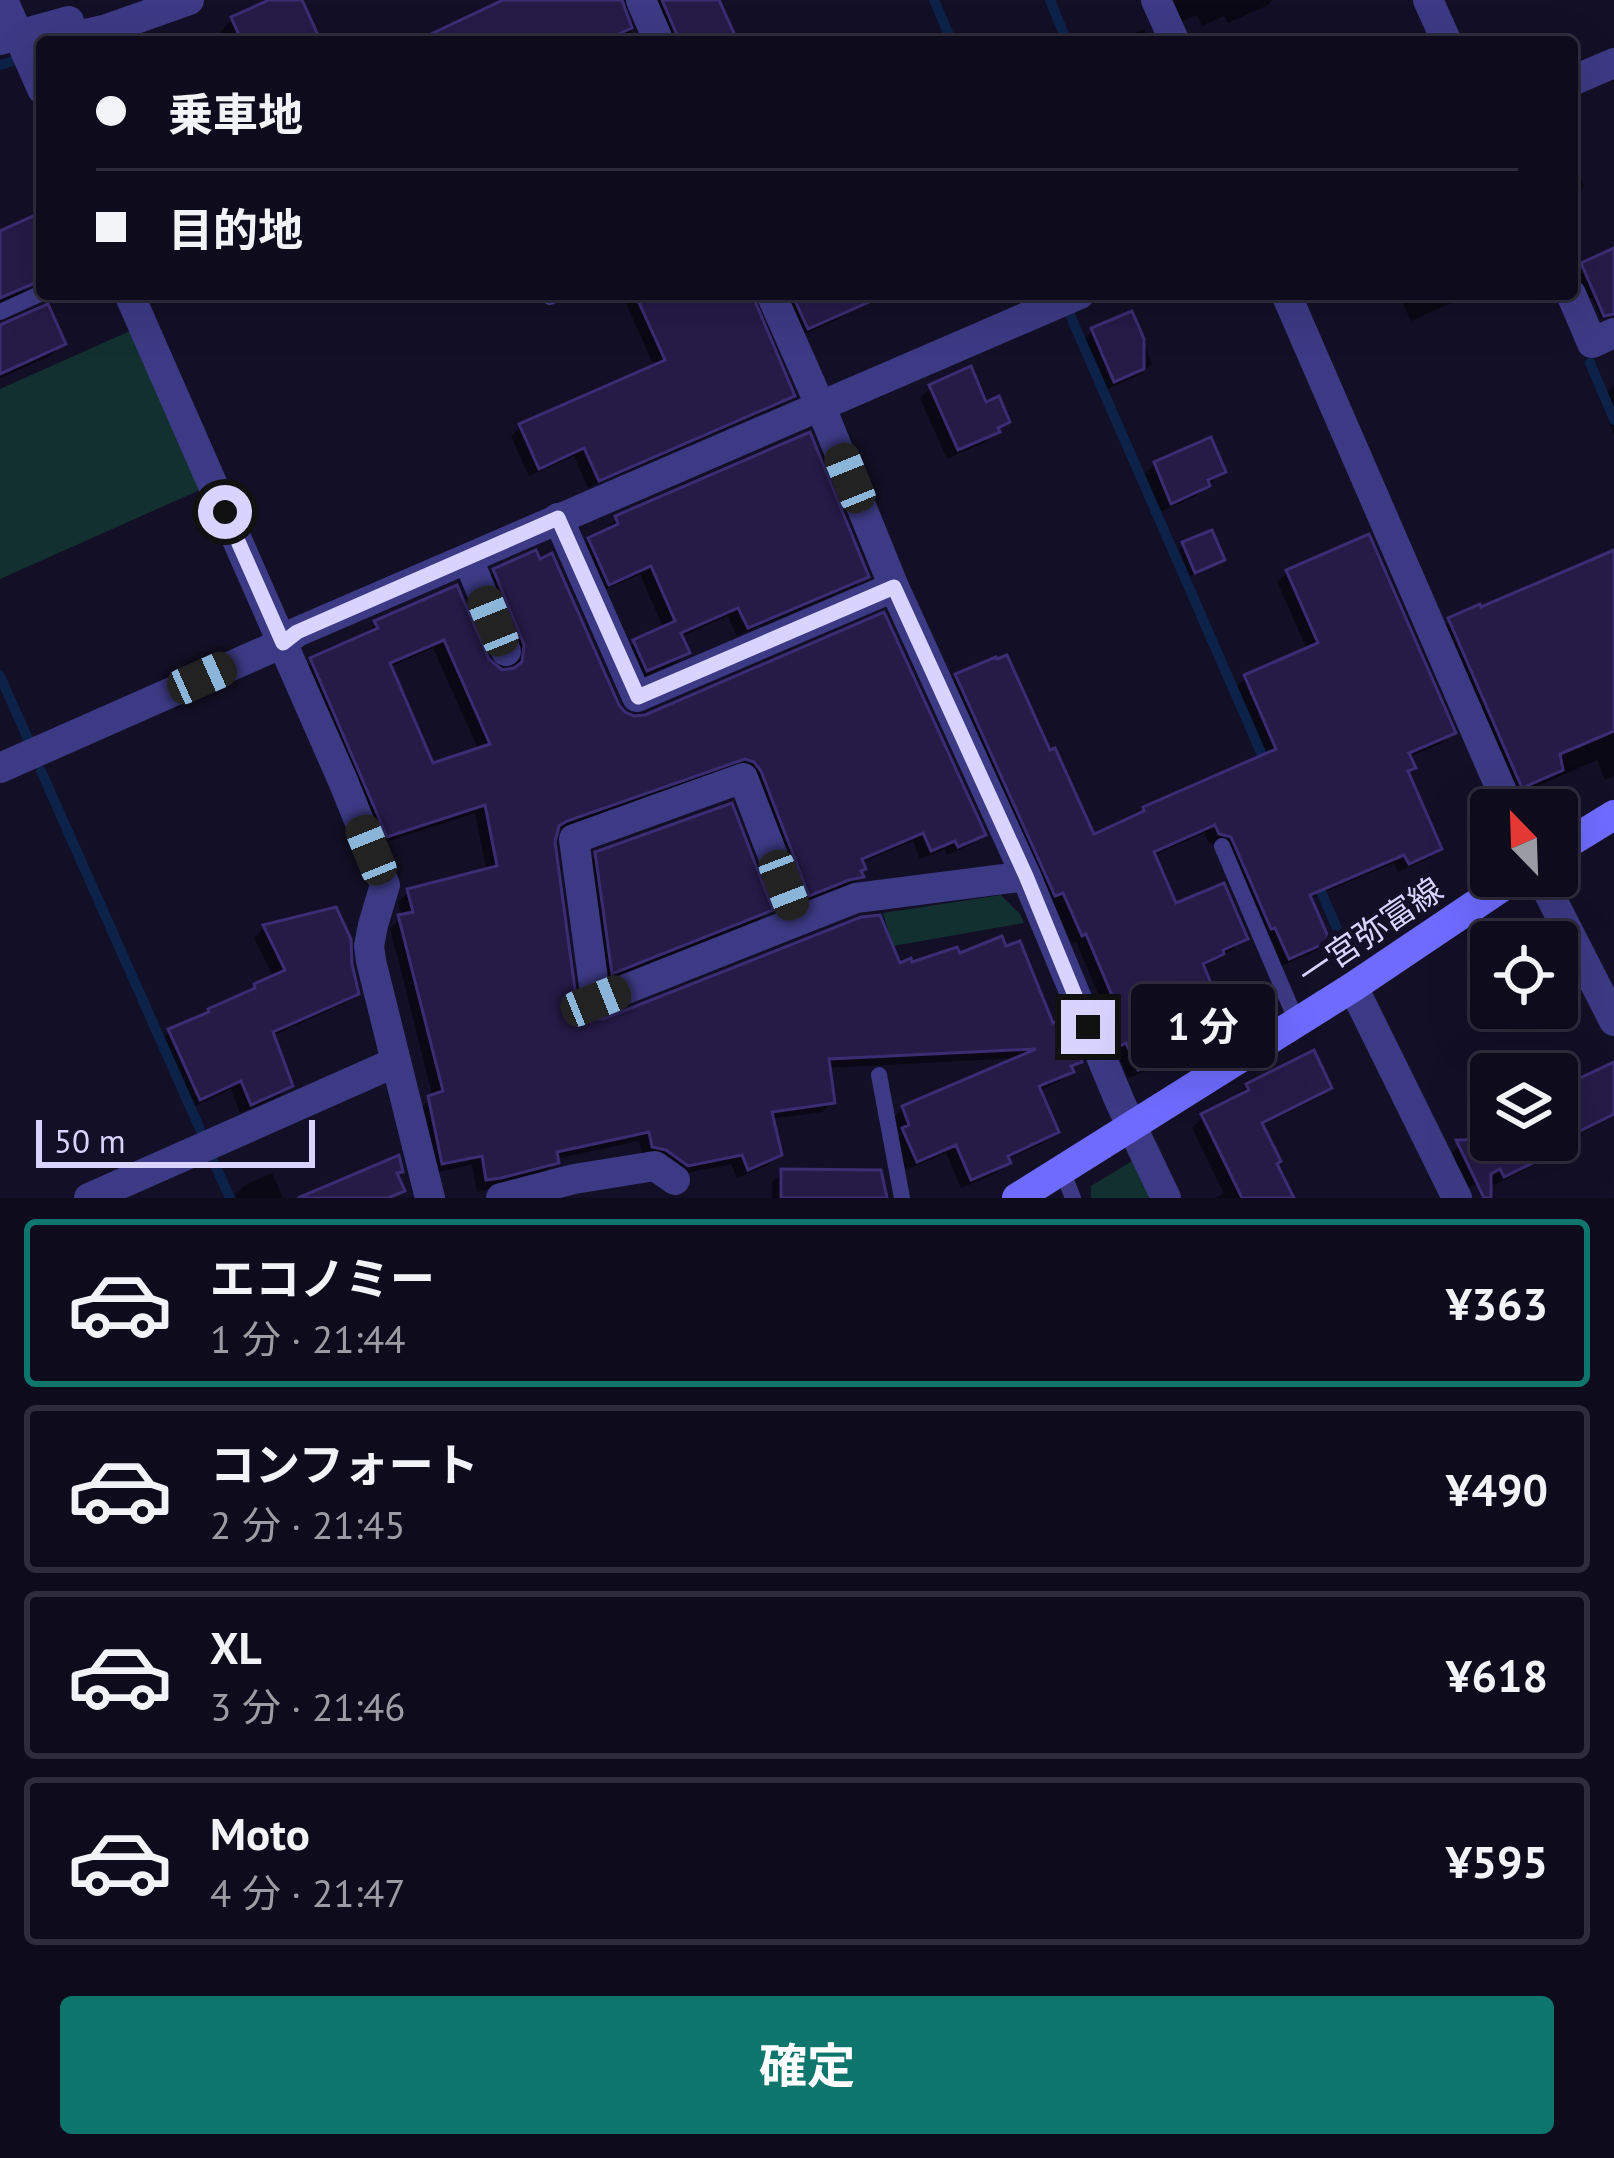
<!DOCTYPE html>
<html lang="ja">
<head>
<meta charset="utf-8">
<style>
  :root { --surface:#0e0b1c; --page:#171425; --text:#f1f3f6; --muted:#9b9ba3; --line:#2e2b3b; --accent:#0f766e }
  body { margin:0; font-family:"PT Sans","Noto Sans JP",sans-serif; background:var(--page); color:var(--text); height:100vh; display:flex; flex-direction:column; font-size:45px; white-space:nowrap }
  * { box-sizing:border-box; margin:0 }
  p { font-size:39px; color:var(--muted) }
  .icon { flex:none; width:66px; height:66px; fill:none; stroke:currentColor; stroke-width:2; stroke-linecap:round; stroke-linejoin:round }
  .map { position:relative; height:1198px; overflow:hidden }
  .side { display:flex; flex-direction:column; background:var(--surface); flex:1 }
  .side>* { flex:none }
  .top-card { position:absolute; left:36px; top:36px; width:1542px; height:264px; border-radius:12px; box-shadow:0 12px 48px #0002,0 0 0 3px var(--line); display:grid; align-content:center; height:264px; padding:0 60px; background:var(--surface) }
  .needle { width:78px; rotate:337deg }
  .controls { position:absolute; left:1470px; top:789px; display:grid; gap:24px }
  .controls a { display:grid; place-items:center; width:108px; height:108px; border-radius:12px; background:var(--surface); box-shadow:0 12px 48px #0002,0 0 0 3px var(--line); font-size:60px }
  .scale { position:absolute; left:36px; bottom:30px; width:279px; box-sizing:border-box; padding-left:12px; border:6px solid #d9d4ff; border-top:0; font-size:33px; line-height:42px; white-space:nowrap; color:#d9d4ff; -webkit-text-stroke:9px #130f26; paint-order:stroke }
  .end { position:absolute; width:54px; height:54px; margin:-27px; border:15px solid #d9d4ff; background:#111; box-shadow:0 0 0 6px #111 }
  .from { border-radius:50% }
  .bubble { position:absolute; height:84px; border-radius:12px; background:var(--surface); box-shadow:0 12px 48px #0002,0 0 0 3px var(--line); font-size:39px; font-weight:700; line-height:84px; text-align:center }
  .car { position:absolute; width:36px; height:72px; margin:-36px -18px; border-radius:15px; box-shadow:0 0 9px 3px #0007; background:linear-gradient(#222 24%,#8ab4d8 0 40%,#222 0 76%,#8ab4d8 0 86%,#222 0) }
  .top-card b { display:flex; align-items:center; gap:42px; height:114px; font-size:45px }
  .top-card b+b { border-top:3px solid var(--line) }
  .top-card i { width:30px; height:30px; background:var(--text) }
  ul { padding:21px 0 0; list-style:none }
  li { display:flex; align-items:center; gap:36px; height:168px; margin:0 24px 18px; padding:0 36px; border:6px solid var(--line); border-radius:12px }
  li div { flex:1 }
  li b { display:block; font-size:45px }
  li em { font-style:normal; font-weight:700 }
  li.current { border-color:var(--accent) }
  li>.icon { width:108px; height:108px; stroke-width:1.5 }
  .primary-button { display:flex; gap:24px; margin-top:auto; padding:24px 60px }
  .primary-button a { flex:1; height:138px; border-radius:12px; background:var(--accent); color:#fff; font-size:48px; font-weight:700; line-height:138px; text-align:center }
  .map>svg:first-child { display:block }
  .green { fill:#12302f }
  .shadow { fill:#0007; fill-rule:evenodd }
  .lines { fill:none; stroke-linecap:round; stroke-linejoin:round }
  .stream { stroke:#0c2248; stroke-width:10 }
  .building { fill:#241b47; stroke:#3b2d73; stroke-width:3; fill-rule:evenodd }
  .lane { stroke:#3d3a85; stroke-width:16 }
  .street { stroke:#3d3a85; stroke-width:30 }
  .secondary { stroke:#6f6bff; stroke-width:30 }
  .route { stroke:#d9d4ff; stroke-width:15 }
  .labels { text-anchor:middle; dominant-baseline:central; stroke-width:12; stroke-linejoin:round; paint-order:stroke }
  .street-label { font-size:33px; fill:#d9d4ff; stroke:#130f26 }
</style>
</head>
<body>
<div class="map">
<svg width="1614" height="1198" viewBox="0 0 1614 1198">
  <rect width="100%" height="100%" fill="#130f26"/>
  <g class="green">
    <polygon points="132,330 202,489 0,579 0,389"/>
    <polygon points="1001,895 1020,914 1024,923 893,946 883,913"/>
    <polygon points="1132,1161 1150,1198 1091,1198 1091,1186"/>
  </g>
  <g class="shadow">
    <polygon points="276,0 299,0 291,42 226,42 221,31 232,20"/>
    <polygon points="512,0 619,0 620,8 636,42 421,42"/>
    <polygon points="648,0 711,0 734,42 667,42"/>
    <polygon points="1167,0 1273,0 1268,5 1228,23 1224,16 1202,26 1197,15 1175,24"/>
    <polygon points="1144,29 1150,42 1115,42"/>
    <polygon points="1572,158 1584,186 1572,197"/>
    <polygon points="42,216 42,278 33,282 22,293 0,303 0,233"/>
    <polygon points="1614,252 1614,312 1601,318 1592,298 1583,303 1572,276 1582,266"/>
    <polygon points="632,294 749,294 791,395 781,405 588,488 574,456 529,476 511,436 521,427 655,368 625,301"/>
    <polygon points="777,294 845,294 852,307 842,317 798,337"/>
    <polygon points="1399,294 1471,294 1411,321"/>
    <polygon points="1131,315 1152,364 1141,374 1103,391 1082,342 1093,331"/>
    <polygon points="0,328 63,343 50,356 0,378"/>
    <polygon points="1614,386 1614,435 1599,399"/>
    <polygon points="931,387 985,406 1007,422 985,442 947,459 920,398"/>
    <polygon points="1155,464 1223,471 1196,496 1160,512 1144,475"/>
    <polygon points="616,519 865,576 855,586 737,636 728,616 680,637 686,652 676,663 637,680 625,653 635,642 664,629 640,574 598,593 580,550 590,540 608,532 606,529"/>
    <polygon points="1184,545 1222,560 1190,576 1179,549"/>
    <polygon points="1614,553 1614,776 1605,780 1597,760 1510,798 1438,632 1450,621"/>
    <path d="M495,571L623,714L982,834L972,844L947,855L945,849L920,859L913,841L860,863V877L850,887L836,889L799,904L733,768L555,830L552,841L574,1006L590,1023L898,966L1052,1027L1079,1061L1060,1081L1038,1091L1055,1132L1045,1142L1006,1160L1008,1163L997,1173L961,1188L946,1153L906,1170L894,1140L900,1135L893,1118L904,1108L1019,1058L827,1068L832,1102L822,1112L771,1119L779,1154L768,1165L737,1178L731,1164L677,1175L643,1156L639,1141L555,1159V1162L545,1172L477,1192L472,1165L432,1173L419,1109L433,1098L390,928L402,918L398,902L409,892L487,872L475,813L376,845L302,671L312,661L366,634L376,623L456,588L486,661L501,673L513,672L515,656L484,581ZM433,648L479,751L431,766L387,668Z"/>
    <polygon points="1288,572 1452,733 1442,743 1408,757 1412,767 1406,773 1439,849 1428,859 1398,872 1394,863 1308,899 1326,941 1316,951 1279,967 1221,846 1209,843 1204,833 1152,856 1174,907 1244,938 1234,949 1201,968 1223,1021 1213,1031 1175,1047 1177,1052 1167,1062 1128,1078 1116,1051 1108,1055 1092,1016 1103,1005 1076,942 1072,944 1053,901 1045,904 947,687 957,677 1092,838 1135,819 1144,810 1266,757 1235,688 1246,678 1308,651 1277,582"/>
    <polygon points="597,855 769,909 759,920 602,982 586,866"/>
    <polygon points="335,910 356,993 345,1003 272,1036 289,1086 279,1096 240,1113 231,1089 189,1109 160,1042 170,1032 247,995 255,987 274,978 254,938 264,928"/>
    <polygon points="1614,1065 1614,1116 1581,1133 1582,1136 1572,1146 1494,1185 1490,1177 1466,1189 1449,1156 1459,1146 1491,1125 1491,1140 1557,1140 1557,1093"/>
    <polygon points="1248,1086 1328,1087 1318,1098 1261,1126 1274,1165 1291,1198 1216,1198 1224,1193 1192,1128 1203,1117 1237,1097"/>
    <polygon points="783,1172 879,1173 884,1198 772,1198 772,1182"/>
    <polygon points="272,1173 283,1198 237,1198 235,1195 245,1185"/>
  </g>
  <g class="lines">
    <g class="stream">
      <polyline points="934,0 952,42"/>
      <polyline points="1050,0 1067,42"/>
      <polyline points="0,65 17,60"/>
      <polyline points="1070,315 1266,764"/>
      <polyline points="1590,363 1614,420"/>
      <polyline points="0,676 29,741"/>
      <polyline points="41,771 200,1129"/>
      <polyline points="1316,880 1346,949"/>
      <polyline points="211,1156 230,1198"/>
    </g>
  </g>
  <g class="building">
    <polygon points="269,0 302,0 321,42 242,42 231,17"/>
    <polygon points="503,0 622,0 632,28 600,42 414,42"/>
    <polygon points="662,0 719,0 738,42 680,42"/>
    <polygon points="42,212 42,280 0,298 0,231"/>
    <polygon points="1614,248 1614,314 1604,316 1581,263"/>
    <polygon points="635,294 752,294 795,396 599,481 584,448 539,469 519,424 665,360"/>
    <polygon points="792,294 887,294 808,329"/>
    <polygon points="48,304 66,344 0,374 0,325"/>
    <polygon points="1132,311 1144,339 1144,369 1114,382 1091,328"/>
    <polygon points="971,366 986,402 999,396 1010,422 998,428 1000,432 958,450 929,385"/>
    <polygon points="810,432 869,577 748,628 738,608 681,633 690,653 647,671 633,640 675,621 651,566 609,585 588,538 618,524 615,516"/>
    <polygon points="1211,437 1226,472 1208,480 1210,486 1171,504 1154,462"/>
    <polygon points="1212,530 1225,560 1195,573 1182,542"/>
    <polygon points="1369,534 1456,733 1409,753 1416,768 1408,771 1442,849 1409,864 1404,855 1310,895 1330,941 1289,959 1275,928 1271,929 1231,837 1219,834 1215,825 1154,852 1176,903 1224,883 1248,939 1223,950 1224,954 1203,964 1227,1021 1177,1043 1181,1052 1138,1070 1126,1043 1118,1047 1100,1003 1113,998 1086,934 1082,936 1063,893 1055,896 955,674 996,657 997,659 1007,655 1050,750 1055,748 1094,834 1144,811 1143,807 1276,749 1244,675 1318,643 1286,570"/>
    <path d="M536,550L540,559L552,553L619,705L625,712L634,716L645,715L884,612L986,835L958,847L955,841L931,851L923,833L862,859L866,869L861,871L864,877L849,880L809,896L761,771L754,762L745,759L567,821L559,826L555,842L577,1004L581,1013L590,1019H603L861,917L880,915L900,963L911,958L912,962L957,947L960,953L1002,936L1006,946L1020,941L1053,1023L1064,1018L1082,1062L1071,1066L1074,1072L1039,1086L1059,1132L1008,1156L1011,1163L971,1180L956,1145L917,1162L902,1128L909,1125L902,1106L1036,1049L829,1059L835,1103L772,1112L782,1155L748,1170L742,1155L688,1166L666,1150L652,1147L649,1132L557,1152L559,1163L501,1178L486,1180L482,1156L442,1164L428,1096L443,1091L398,915L413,912L407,889L497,866L485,805L387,837L310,658L378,628L374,621L457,585L489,659L502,670L514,668L522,662L524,645L493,569ZM444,640L490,744L433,763L390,663Z"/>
    <polygon points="1614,550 1614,731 1560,754 1563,770 1522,788 1448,618 1480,604 1481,607"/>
    <polygon points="732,803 773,910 612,974 595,852"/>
    <polygon points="336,907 351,939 352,964 359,994 273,1032 293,1086 251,1105 241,1081 200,1100 168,1029 209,1012 208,1009 255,988 254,984 285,970 263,925"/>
    <polygon points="1314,1050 1332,1088 1262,1123 1281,1161 1277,1164 1294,1198 1242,1198 1201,1114 1249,1090 1246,1084"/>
    <polygon points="1614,1062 1614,1114 1562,1140 1580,1140 1504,1177 1500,1169 1491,1174 1491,1198 1484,1198 1456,1140 1465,1140 1491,1127 1491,1140 1557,1140 1557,1089"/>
    <polygon points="399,1155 403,1172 397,1173 405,1191 388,1198 298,1198"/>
    <polygon points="781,1169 881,1170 887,1198 781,1198"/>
  </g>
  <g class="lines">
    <g class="lane">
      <polyline points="550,297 557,294"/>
      <polyline points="0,312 42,293"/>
      <polyline points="1222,846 1297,1022"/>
      <polyline points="879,1075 902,1198"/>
      <polyline points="1062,1170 1073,1198"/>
    </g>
    <g class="street">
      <polyline points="3,0 42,89"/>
      <polyline points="641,0 659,42"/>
      <polyline points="1156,0 1175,42"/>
      <polyline points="1428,0 1447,42"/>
      <polyline points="0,40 69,21"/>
      <polyline points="50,42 107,29 189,0"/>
      <polyline points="1572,81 1614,63"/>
      <polyline points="129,294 343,781 385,885 373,925 369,946 371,961 430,1198"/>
      <polyline points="771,294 820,405 894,587 1026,876 1120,1102 1166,1198"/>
      <polyline points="1286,294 1510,810"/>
      <polyline points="1571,294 1592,343 1614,333"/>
      <polyline points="558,518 637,697 894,587"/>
      <polyline points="468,559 506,651"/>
      <polyline points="0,768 283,643 297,632 1080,294"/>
      <polyline points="1540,876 1614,1021"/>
      <polyline points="798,921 743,778 574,839 596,1001 856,898 1026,876"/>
      <polyline points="1353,987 1457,1198"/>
      <polyline points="89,1198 396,1062"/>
      <polyline points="501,1198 574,1179 655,1166 675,1180"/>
    </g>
    <g class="secondary">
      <polyline points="1557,850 1614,815"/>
      <polyline points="1017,1198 1353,987 1518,876"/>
    </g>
  </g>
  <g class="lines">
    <polyline class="route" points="225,512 283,643 297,632 558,518 638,697 894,587 1026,876 1088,1027"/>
  </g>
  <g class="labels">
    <g class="street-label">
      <text transform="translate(1370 931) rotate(-34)">一宮弥富線</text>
    </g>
  </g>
</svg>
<div class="controls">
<a><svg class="needle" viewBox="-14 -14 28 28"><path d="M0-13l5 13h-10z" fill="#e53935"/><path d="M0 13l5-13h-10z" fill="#9b9ba3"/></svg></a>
<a><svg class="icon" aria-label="locate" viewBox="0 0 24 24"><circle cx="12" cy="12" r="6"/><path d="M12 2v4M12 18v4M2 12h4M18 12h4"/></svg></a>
<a><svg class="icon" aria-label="layers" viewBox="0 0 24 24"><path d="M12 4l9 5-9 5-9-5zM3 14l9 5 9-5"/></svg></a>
</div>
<div class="scale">50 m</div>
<i class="end from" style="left:225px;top:512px"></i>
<i class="end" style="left:1088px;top:1027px"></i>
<div class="bubble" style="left:1131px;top:984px;width:144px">1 分</div>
<i class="car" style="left:850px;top:478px;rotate:338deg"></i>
<i class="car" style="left:493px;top:621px;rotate:338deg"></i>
<i class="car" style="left:202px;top:678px;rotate:66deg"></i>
<i class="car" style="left:371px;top:850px;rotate:338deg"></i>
<i class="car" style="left:784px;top:885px;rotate:159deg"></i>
<i class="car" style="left:596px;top:1001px;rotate:68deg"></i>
<div class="top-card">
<b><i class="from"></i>乗車地</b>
<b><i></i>目的地</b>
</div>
</div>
<section class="side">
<ul>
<li class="current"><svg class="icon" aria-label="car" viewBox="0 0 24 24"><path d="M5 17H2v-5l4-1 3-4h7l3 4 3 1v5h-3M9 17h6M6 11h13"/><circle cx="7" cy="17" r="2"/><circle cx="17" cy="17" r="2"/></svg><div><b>エコノミー</b><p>1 分 · 21:44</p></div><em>¥363</em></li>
<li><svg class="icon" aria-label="car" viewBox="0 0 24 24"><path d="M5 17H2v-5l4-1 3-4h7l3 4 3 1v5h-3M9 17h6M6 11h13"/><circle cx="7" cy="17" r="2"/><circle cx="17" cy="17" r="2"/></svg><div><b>コンフォート</b><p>2 分 · 21:45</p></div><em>¥490</em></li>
<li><svg class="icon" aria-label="car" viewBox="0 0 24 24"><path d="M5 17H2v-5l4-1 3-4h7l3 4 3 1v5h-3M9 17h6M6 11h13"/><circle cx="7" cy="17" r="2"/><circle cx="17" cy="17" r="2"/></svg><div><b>XL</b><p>3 分 · 21:46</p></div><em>¥618</em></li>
<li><svg class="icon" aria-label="car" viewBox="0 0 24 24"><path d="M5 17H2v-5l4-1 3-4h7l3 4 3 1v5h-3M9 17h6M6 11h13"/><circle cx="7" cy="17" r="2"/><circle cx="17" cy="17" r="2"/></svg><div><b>Moto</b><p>4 分 · 21:47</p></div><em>¥595</em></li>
</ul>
<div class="primary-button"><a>確定</a></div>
</section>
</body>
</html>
